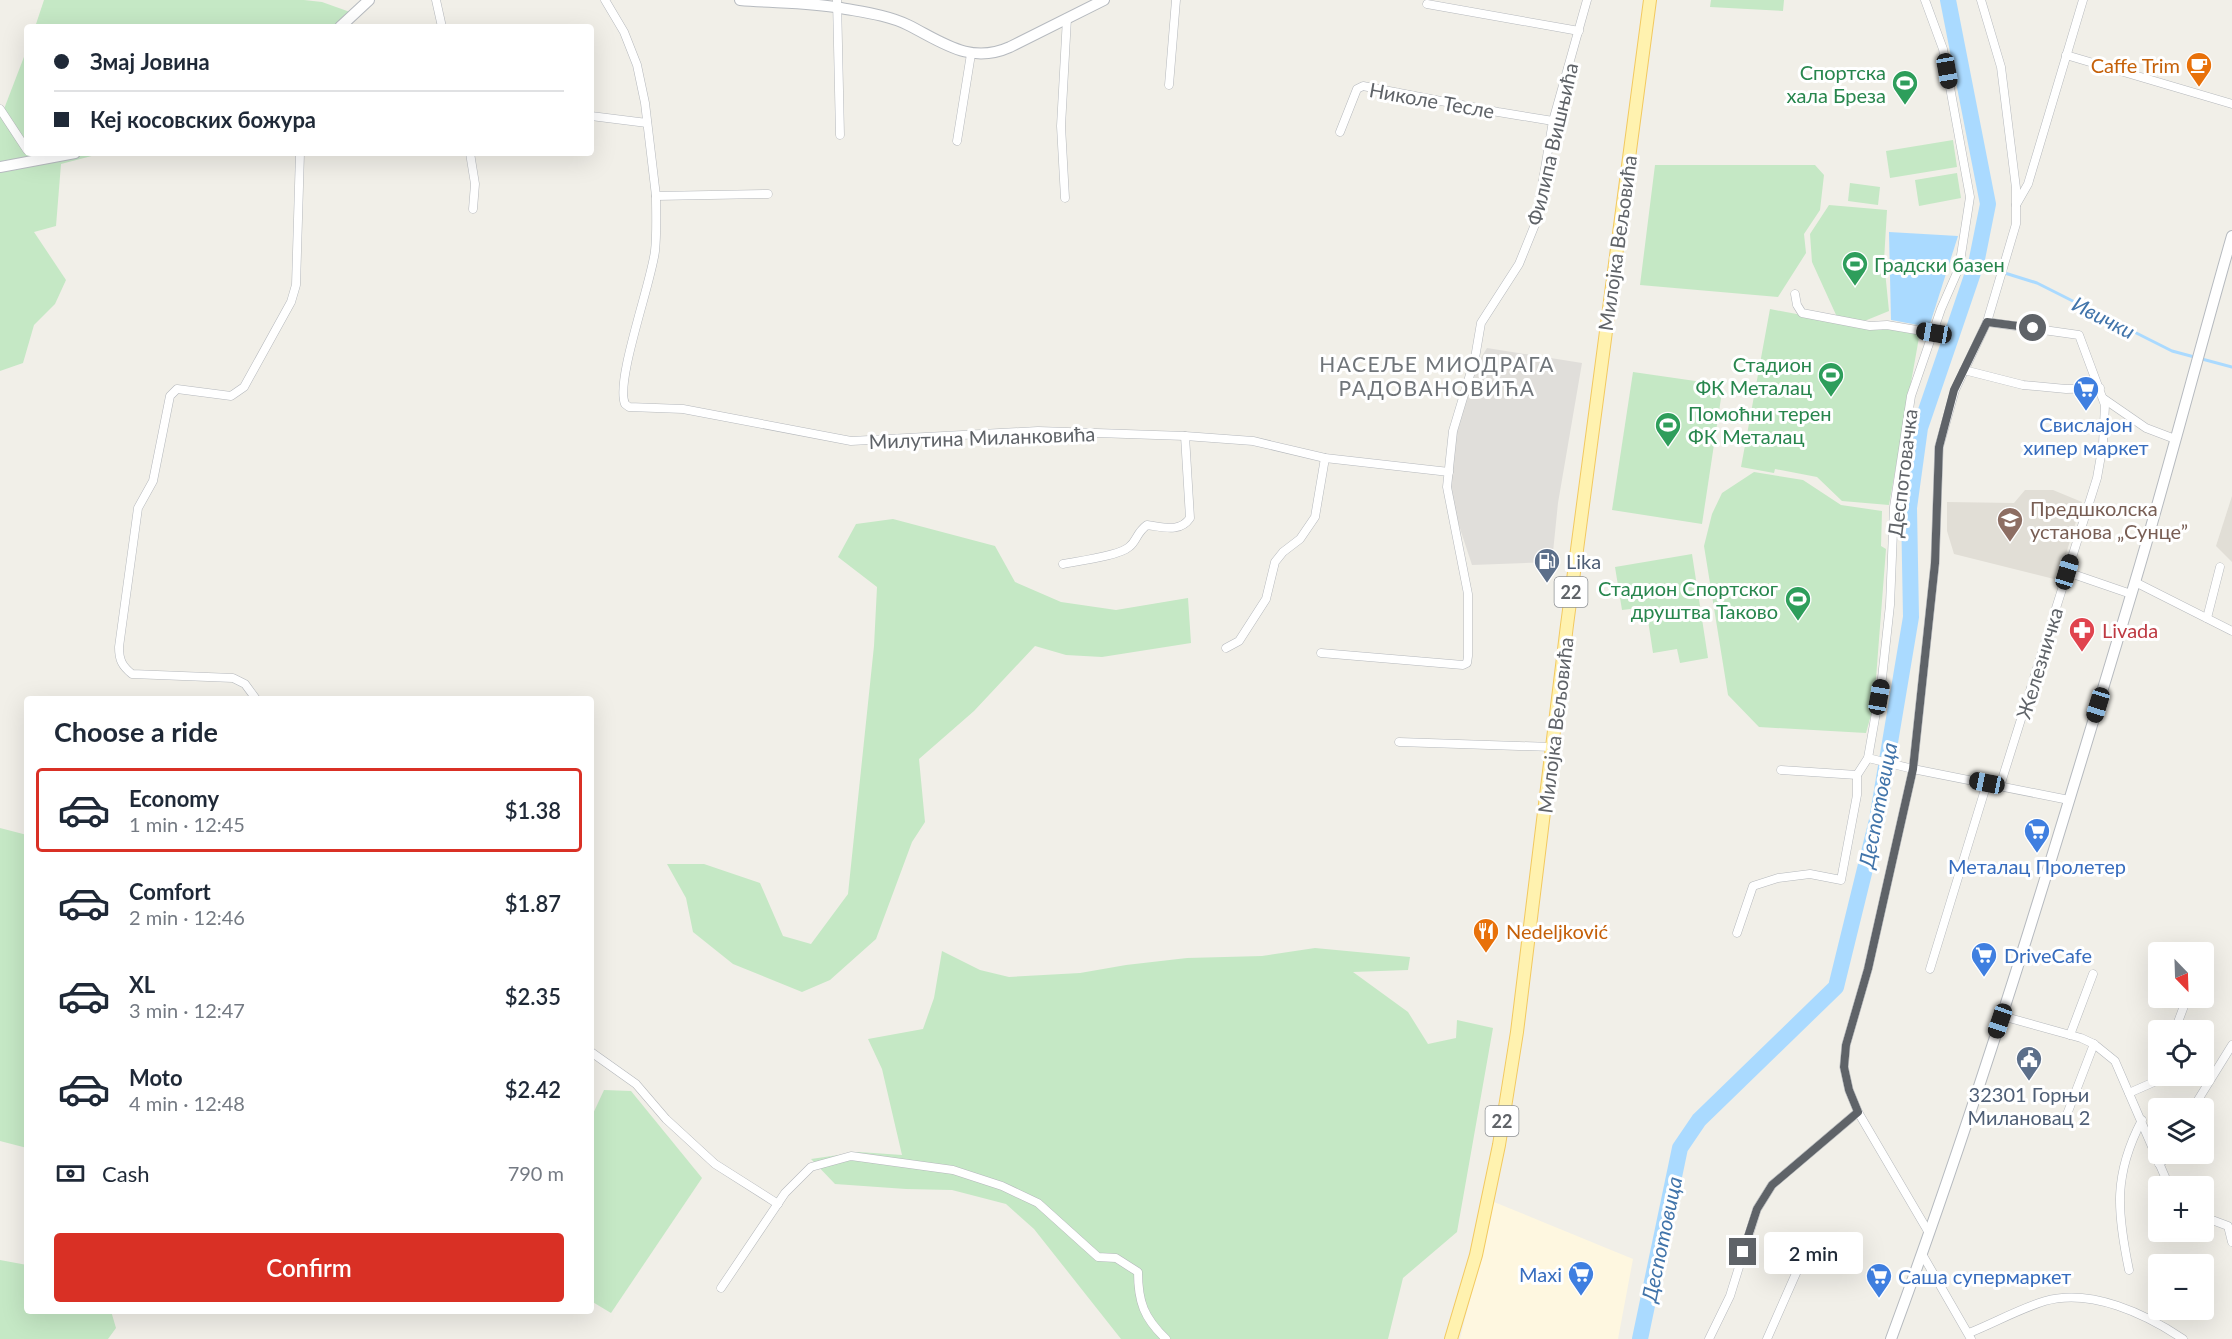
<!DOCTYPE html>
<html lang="en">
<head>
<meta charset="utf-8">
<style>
  :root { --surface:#fff; --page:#f6f6f7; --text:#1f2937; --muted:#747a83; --line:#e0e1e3; --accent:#d93025 }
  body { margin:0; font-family:Lato,sans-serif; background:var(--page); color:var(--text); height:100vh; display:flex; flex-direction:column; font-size:22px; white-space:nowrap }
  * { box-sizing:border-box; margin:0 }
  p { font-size:20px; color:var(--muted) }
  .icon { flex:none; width:33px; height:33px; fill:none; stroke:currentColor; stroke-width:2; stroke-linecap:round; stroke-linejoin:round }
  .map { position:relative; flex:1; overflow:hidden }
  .sheet { position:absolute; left:24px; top:696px; width:570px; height:618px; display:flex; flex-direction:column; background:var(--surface); border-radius:6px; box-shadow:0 6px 24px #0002 }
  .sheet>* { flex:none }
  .top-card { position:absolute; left:24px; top:24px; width:570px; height:132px; border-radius:6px; box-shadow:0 6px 24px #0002; display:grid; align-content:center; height:132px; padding:0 30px; background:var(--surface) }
  .needle { width:39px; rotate:157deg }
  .buttons { position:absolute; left:2148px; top:942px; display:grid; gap:12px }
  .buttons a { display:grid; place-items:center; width:66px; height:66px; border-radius:6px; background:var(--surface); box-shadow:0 6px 24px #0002; font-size:30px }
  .end { position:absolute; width:27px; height:27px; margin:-14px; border:8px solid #5f6368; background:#fff; box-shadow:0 0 0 3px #fff }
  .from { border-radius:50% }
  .bubble { position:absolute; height:42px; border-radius:6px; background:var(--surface); box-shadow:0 6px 24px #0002; font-size:20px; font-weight:600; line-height:42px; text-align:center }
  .car { position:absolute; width:18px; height:36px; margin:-18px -9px; border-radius:8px; box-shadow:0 0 4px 2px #0007; background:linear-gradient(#222 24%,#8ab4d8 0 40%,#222 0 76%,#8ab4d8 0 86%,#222 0) }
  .top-card b { display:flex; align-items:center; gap:21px; height:57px; font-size:22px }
  .top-card b+b { border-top:2px solid var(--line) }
  .top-card i { width:15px; height:15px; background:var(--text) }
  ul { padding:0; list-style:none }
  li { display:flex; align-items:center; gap:18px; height:84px; margin:0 12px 9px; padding:0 18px; border:3px solid transparent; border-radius:6px }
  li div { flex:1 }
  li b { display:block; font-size:22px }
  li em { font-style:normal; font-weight:600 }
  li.active { border-color:var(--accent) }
  li>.icon { width:54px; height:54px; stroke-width:1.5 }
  h2 { padding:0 30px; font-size:27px; line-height:72px }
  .pay { display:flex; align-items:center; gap:15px; height:66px; padding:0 30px; font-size:22px }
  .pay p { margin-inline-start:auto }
  .primary-button { display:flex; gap:12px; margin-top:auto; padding:12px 30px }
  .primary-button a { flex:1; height:69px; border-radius:6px; background:var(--accent); color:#fff; font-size:24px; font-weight:600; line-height:69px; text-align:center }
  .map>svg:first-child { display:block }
  .commercial { fill:#fef7e0 }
  .industrial { fill:#e0deda }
  .education { fill:#e1ded6 }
  .green { fill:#c5e8c5 }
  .water { fill:#aadaff }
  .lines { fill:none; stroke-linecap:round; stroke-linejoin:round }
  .stream { stroke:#aadaff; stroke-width:3 }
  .river { stroke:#aadaff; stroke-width:16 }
  .street-casing { stroke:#b5b8bc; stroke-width:9 }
  .secondary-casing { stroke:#b6babf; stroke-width:12 }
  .primary-casing { stroke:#f2c960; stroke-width:14 }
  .street { stroke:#fff; stroke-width:8 }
  .secondary { stroke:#fff; stroke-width:10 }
  .primary { stroke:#fff2af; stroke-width:12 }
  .route { stroke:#5f6368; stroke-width:8 }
  .labels { text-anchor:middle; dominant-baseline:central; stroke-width:6; stroke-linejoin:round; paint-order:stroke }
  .shield { fill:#fff; stroke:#8f9295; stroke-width:1.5 }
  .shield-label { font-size:18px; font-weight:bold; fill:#5f6368 }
  .food-label { font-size:20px; fill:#c56008; stroke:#fff; text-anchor:end }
  .leisure-label { font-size:20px; fill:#27864d; stroke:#fff; text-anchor:end }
  .street-label { font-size:20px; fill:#5f6368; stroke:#fff }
  .shop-label { font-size:20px; fill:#366cbe; stroke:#fff }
  .education-label { font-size:20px; fill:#785e54; stroke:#fff; text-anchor:start }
  .service-label { font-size:20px; fill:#4e5e75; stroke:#fff; text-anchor:start }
  .health-label { font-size:20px; fill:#be3a42; stroke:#fff; text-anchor:start }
  .water-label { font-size:21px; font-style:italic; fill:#4174aa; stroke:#fff }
  .neighbourhood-label { font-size:21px; letter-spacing:1.5px; fill:#70757a; stroke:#fff }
</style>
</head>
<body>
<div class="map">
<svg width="2232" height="1339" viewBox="0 0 2232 1339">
  <rect width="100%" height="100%" fill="#f1efe8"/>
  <polygon class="commercial" points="1494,1202 1633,1259 1618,1339 1460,1339"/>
  <polygon class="industrial" points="1487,348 1582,363 1558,503 1552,562 1472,565 1448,492 1453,431 1467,380"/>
  <g class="education">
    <polygon points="2025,490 2053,490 2082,502 2058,580 1954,554 1947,531 1947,502 2014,503"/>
    <polygon points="2232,496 2232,562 2216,546"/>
  </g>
  <g class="green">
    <polygon points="44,0 304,0 322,2 350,12 337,27 146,27 144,25 143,27 35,27"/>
    <polygon points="1711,0 1784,0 1783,11 1710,7"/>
    <polygon points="27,49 27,153 103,153 61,164 56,226 34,232 66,280 55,304 34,325 23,363 0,371 0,106 4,109"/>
    <polygon points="1953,140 1957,167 1890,178 1886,151"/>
    <polygon points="1655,165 1815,165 1824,175 1820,210 1804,234 1806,253 1778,297 1640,285"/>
    <polygon points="1957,173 1961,198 1919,206 1915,180"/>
    <polygon points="1850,183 1880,187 1878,205 1848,201"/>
    <polygon points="1829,205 1887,210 1884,261 1889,311 1862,322 1837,317 1812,262 1810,234"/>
    <polygon points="1770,309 1881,330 1887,325 1920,332 1889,505 1842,501 1817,477 1775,469 1774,473 1741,467"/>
    <polygon points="1633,372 1723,385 1702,524 1612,510"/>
    <polygon points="1754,472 1803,480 1841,505 1882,511 1881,546 1886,549 1874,704 1866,733 1759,727 1728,695 1704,546 1712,514 1722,493"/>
    <polygon points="893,519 995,546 1015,582 1061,602 1116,610 1188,598 1191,643 1102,657 1066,655 1035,646 974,711 919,759 925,822 912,842 876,939 830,980 802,992 733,964 693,932 686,898 667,864 704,864 760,883 783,936 811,944 848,894 874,646 877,587 838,557 856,524"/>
    <polygon points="1692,554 1708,658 1680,663 1677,649 1653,653 1646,607 1622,610 1615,567"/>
    <polygon points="0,828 27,835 27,1148 0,1141"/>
    <polygon points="1315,948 1410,957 1408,970 1353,972 1408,1012 1428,1044 1456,1038 1457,1020 1493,1028 1457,1232 1403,1278 1388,1339 1121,1339 1034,1229 1006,1204 952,1190 906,1189 835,1184 811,1159 859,1152 902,1155 882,1069 868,1039 923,1029 934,998 942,951 980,970 1009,977 1080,973 1126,965 1187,958 1262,956"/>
    <polygon points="604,1090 631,1091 702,1178 611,1313 591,1301 591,1118"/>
    <polygon points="0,1260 27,1265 27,1311 111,1311 116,1328 108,1339 0,1339"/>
  </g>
  <polygon class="water" points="1889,232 1958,236 1929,327 1891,320"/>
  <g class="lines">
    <g class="stream">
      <polyline points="1976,264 2037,283 2172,351 2232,367"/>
      <polyline points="1643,1328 1646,1339"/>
    </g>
    <polyline class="river" points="1640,1339 1680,1148 1699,1120 1836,987 1877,820 1911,617 1909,508 1920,428 1976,264 1988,204 1948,0"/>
    <g class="street-casing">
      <g id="street">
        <polyline points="436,0 442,27"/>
        <polyline points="605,0 624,32 637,65 645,103 656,196 768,194"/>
        <polyline points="837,0 840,135"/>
        <polyline points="1427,4 1579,31"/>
        <polyline points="2066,55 2232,104"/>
        <polyline points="1169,85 1176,0"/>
        <polyline points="0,109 27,150"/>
        <polyline points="591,116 647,123"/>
        <polyline points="1340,132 1357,89 1363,86 1498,112 1553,121"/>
        <polyline points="957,141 971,54"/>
        <polyline points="470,153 475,184 473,209"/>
        <path d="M656,196C656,214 657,233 655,251C651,284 615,381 625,404L629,407L683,409L851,441L1038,431L1185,436L1253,441L1325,458L1449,472"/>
        <polyline points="1065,198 1061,126 1067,18"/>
        <polyline points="2016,205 2028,184 2083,0"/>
        <polyline points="1795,294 1797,305 1802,313 1870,326 1887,325 1934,333"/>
        <polyline points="1987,322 2079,335 2105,405 2103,444 2097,478 2000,786"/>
        <polyline points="1964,370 2023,385 2066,389 2100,388"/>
        <polyline points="2104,399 2146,428 2175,439"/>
        <path d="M1063,564C1078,561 1119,556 1129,547C1137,541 1136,533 1147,525C1163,527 1180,533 1190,518L1185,436"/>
        <polyline points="2067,572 2131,594"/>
        <polyline points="2135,582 2232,631"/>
        <polyline points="2207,618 2220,567"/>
        <polyline points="1226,648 1239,641 1266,599 1275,562 1283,552 1300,539 1315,517 1325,458"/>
        <polyline points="1321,653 1463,665 1467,663 1468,656 1468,594 1447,487 1453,431 1475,358 1481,323 1519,264 1536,222 1553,121 1587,0"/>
        <path d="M256,699L245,684L233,678L132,674C122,666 119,660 119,647L138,508L153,481L170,396L177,389L231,396L244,387L291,302L296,285L300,153"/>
        <polyline points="1399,742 1552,747"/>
        <polyline points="1868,758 1913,769 2069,800"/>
        <polyline points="1781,770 1857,775"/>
        <polyline points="1737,933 1753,886 1778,878 1810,874 1841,880 1857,795 1857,775 1868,758 1882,678 1890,605 1894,507 1911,396 1941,309 1959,268 1970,197 1943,49 1925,0"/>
        <polyline points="1930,969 1987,783"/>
        <polyline points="2002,1016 2081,1038 2094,1044 2115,1061 2169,1186"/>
        <polyline points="2175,1030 2184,1006"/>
        <polyline points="2070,1035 2093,974"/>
        <polyline points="591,1052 636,1084 666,1119 715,1164 778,1204"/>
        <polyline points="2129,1093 2154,1082 2158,1071"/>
        <polyline points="2193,1108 2232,1045"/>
        <polyline points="2064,1122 2094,1044"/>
        <polyline points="2159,1164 2171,1154"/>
        <polyline points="2204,1217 2228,1226 2232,1242"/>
        <polyline points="1929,1233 1858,1112 1849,1090 1844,1067 1846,1045 1868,969 1913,769 1935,563 1939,447 1955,390 1987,322 2016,224 2016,188 2001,67 1981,0"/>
        <polyline points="1922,1254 1971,1339"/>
        <path d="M2129,1270C2117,1212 2113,1175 2142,1120"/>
        <path d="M721,1288L785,1193L811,1167L851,1156L953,1170L1002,1186L1038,1203L1098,1257L1116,1258L1138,1272C1138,1302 1144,1318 1166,1339"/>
        <path d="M1969,1333C1994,1323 2019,1309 2045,1301C2091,1288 2146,1314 2183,1339"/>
        <polyline points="1709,1339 1730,1296 1757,1209 1772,1185 1858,1112"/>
        <polyline points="1767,1339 1805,1253"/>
      </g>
    </g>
    <g class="secondary-casing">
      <g id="secondary">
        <path d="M740,0C773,3 809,2 841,8C862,12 888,15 908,25C942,42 970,65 1010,47L1104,0"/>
        <polyline points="340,27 369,0"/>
        <polyline points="0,167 75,153"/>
        <path d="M1891,1339C1983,1090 2059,836 2135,582C2169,468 2199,351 2232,236"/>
      </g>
    </g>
    <g class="primary-casing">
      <polyline id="primary" points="1451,1339 1476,1255 1499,1145 1517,1032 1567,625 1650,0"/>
    </g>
    <use href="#street" class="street"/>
    <use href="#secondary" class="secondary"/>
    <use href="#primary" class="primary"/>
  </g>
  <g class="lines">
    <polyline class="route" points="1743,1252 1757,1209 1772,1185 1858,1112 1849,1090 1844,1067 1846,1045 1868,969 1913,769 1935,563 1939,447 1954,390 1987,322 2033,328"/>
  </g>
  <defs>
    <g id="cafe-pin" transform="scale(1.35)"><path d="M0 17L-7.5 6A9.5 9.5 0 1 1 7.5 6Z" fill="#e8710a" stroke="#fff"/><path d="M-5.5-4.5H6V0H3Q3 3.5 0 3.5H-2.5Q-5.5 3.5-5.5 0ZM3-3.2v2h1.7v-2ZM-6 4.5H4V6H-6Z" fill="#fff"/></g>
    <g id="stadium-pin" transform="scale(1.35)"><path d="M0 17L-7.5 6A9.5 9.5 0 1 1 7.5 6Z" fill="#2e9e5b" stroke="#fff"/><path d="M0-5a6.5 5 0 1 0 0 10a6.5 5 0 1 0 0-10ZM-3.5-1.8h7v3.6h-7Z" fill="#fff"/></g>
    <g id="supermarket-pin" transform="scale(1.35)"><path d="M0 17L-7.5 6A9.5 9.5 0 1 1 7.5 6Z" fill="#3f7fe0" stroke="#fff"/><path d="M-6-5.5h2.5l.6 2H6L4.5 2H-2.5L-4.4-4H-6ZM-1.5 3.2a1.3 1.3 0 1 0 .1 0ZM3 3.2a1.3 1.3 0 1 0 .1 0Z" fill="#fff"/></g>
    <g id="school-pin" transform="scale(1.35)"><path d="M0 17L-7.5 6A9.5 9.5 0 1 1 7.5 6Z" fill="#8d6e63" stroke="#fff"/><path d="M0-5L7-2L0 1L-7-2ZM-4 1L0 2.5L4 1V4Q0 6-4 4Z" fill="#fff"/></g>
    <g id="fuel-pin" transform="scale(1.35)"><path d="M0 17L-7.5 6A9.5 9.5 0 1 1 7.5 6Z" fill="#5c6f8a" stroke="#fff"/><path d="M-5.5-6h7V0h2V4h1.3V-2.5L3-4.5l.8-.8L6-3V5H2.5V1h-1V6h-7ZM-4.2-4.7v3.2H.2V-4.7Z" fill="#fff"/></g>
    <g id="pharmacy-pin" transform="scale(1.35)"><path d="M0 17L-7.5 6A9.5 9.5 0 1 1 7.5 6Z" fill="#e0444e" stroke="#fff"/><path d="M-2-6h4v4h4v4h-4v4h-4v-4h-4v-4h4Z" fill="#fff"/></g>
    <g id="restaurant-pin" transform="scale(1.35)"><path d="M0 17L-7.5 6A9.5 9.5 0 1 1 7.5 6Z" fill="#e8710a" stroke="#fff"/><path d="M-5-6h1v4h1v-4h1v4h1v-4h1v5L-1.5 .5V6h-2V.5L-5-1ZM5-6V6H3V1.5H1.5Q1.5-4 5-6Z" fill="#fff"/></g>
    <g id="civic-pin" transform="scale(1.35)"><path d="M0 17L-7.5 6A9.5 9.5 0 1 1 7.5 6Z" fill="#5c6f8a" stroke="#fff"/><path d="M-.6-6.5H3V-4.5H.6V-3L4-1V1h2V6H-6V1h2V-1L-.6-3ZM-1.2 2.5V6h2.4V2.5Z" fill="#fff"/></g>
  </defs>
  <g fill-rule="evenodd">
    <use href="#cafe-pin" x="2199" y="65"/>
    <use href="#stadium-pin" x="1905" y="83"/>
    <use href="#stadium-pin" x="1855" y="264"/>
    <use href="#stadium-pin" x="1831" y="375"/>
    <use href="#supermarket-pin" x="2086" y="389"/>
    <use href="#stadium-pin" x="1668" y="425"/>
    <use href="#school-pin" x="2010" y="520"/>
    <use href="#fuel-pin" x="1547" y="561"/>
    <use href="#stadium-pin" x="1798" y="599"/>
    <use href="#pharmacy-pin" x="2082" y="630"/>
    <use href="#supermarket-pin" x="2037" y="831"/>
    <use href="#restaurant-pin" x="1486" y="931"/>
    <use href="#supermarket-pin" x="1984" y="955"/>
    <use href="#civic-pin" x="2029" y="1059"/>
    <use href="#supermarket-pin" x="1581" y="1274"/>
    <use href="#supermarket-pin" x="1879" y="1276"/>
  </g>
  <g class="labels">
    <g class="shield">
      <rect x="1554.5" y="577" width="33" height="30" rx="4.5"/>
      <rect x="1485.5" y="1106" width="33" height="30" rx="4.5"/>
    </g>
    <g class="shield-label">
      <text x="1571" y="592">22</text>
      <text x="1502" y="1121">22</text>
    </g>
    <g class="food-label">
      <text x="2180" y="65">Caffe Trim</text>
      <text x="1506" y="931" text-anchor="start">Nedeljković</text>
    </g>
    <g class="leisure-label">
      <text x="1886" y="72">Спортска<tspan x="1886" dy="23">хала Бреза</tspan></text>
      <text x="1874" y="264" text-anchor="start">Градски базен</text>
      <text x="1812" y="364">Стадион<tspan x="1812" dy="23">ФК Металац</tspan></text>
      <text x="1688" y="413" text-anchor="start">Помоћни терен<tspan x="1688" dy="23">ФК Металац</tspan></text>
      <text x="1778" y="588">Стадион Спортског<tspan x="1778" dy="23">друштва Таково</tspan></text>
    </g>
    <g class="street-label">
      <text transform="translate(1432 100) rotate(10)">Николе Тесле</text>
      <text transform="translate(1552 144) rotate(-77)">Филипа Вишњића</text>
      <text transform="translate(1617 243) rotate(-82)">Милојка Вељовића</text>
      <text transform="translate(982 437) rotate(-2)">Милутина Миланковића</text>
      <text transform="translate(1902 473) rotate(-83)">Деспотовачка</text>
      <text transform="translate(2039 663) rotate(-73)">Железничка</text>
      <text transform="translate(1555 725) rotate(-83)">Милојка Вељовића</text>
    </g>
    <g class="shop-label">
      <text x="2086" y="424">Свислајон<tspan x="2086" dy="23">хипер маркет</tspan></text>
      <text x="2037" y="866">Металац Пролетер</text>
      <text x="2004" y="955" text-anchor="start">DriveCafe</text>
      <text x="1562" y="1274" text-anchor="end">Maxi</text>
      <text x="1898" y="1276" text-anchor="start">Саша супермаркет</text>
    </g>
    <g class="education-label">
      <text x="2030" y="508">Предшколска<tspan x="2030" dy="23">установа „Сунце”</tspan></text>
    </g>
    <g class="service-label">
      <text x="1566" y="561">Lika</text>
      <text x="2029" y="1094" text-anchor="middle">32301 Горњи<tspan x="2029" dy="23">Милановац 2</tspan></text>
    </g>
    <g class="health-label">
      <text x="2102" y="630">Livada</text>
    </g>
    <g class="water-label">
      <text transform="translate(2104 317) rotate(27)">Ивички</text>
      <text transform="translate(1877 805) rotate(-79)">Деспотовица</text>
      <text transform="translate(1661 1239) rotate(-78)">Деспотовица</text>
    </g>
    <g class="neighbourhood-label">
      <text x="1437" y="363">НАСЕЉЕ МИОДРАГА<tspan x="1437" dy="24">РАДОВАНОВИЋА</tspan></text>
    </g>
  </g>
</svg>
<div class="buttons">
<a><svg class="needle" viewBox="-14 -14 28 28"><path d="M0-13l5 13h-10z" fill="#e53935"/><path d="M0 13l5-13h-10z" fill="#747a83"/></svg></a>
<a><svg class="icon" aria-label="locate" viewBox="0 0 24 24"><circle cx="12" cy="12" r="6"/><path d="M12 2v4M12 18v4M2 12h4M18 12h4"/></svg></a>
<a><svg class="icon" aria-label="layers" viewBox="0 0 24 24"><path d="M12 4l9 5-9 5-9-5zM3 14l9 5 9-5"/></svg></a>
<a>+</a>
<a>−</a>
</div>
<i class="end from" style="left:2033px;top:328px"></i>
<i class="end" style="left:1743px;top:1252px"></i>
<div class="bubble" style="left:1764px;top:1232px;width:99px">2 min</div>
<i class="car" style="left:1947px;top:71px;rotate:170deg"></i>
<i class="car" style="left:1934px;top:333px;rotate:280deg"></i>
<i class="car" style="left:2067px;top:572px;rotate:17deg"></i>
<i class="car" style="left:1879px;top:697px;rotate:10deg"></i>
<i class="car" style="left:2098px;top:705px;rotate:197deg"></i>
<i class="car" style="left:1987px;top:783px;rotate:281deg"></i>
<i class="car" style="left:2000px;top:1021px;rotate:199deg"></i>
<div class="top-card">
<b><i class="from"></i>Змај Јовина</b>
<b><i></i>Кеј косовских божура</b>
</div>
<section class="sheet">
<h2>Choose a ride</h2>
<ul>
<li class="active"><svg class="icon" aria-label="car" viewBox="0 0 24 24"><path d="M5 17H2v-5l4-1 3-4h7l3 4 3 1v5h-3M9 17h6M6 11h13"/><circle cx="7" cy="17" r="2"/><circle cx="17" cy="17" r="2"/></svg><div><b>Economy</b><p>1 min · 12:45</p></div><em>$1.38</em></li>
<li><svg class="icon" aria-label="car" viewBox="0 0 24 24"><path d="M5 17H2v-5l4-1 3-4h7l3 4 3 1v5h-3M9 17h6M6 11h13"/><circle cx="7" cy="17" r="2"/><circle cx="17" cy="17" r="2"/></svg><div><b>Comfort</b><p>2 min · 12:46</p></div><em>$1.87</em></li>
<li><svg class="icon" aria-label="car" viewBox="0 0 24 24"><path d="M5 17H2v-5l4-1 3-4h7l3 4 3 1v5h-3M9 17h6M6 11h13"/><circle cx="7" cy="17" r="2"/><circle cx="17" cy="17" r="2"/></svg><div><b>XL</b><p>3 min · 12:47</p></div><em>$2.35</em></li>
<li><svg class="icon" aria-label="car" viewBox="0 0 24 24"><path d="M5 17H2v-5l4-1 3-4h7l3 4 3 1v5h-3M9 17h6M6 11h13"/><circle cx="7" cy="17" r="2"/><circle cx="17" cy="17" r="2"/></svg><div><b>Moto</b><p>4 min · 12:48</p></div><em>$2.42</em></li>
</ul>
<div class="pay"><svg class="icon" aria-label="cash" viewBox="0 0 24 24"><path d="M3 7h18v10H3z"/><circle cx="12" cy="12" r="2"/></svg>Cash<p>790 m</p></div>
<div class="primary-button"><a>Confirm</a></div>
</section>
</div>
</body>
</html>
